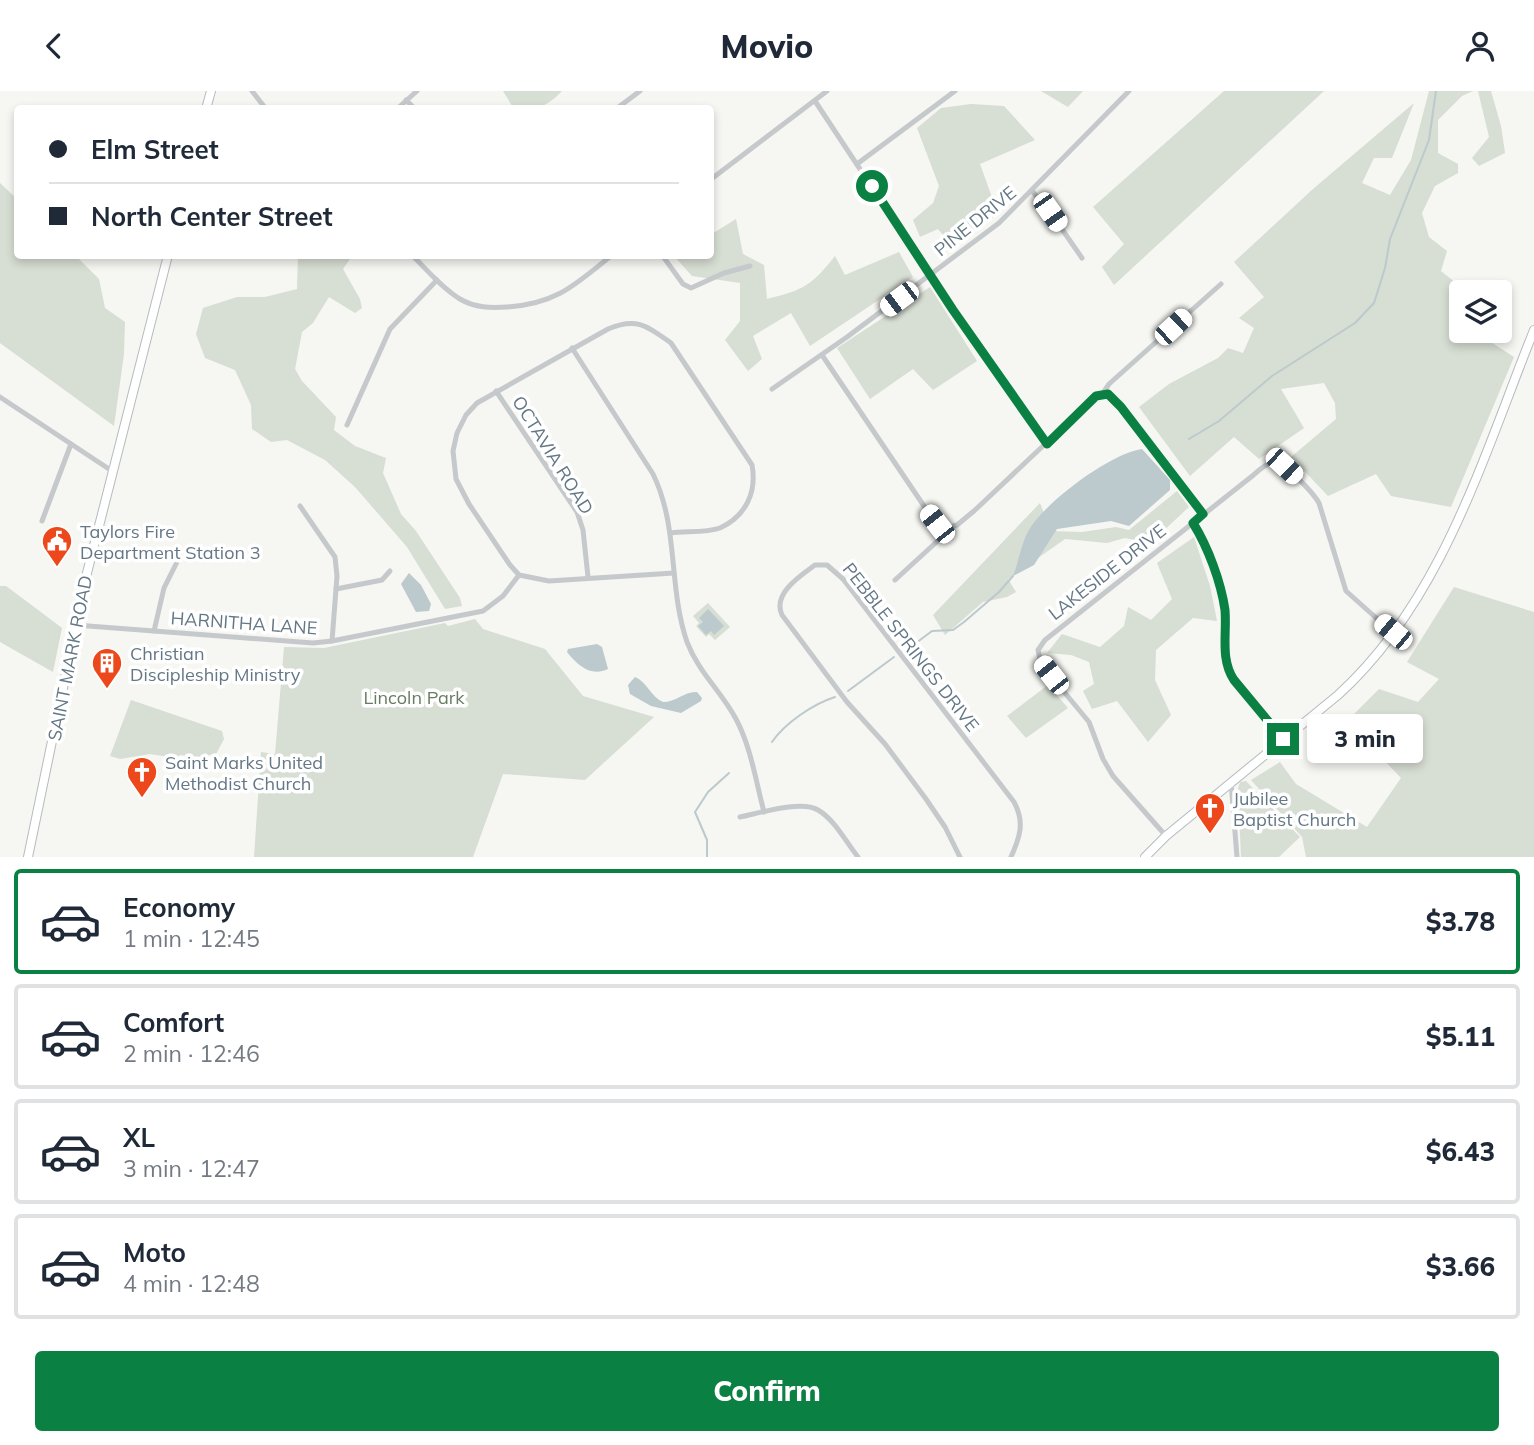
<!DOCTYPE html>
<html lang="en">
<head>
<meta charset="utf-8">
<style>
  :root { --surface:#fff; --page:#f2f2f3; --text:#1f2937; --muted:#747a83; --line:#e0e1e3; --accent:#0b8043 }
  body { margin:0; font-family:Mulish,sans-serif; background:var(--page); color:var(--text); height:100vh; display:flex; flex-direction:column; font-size:26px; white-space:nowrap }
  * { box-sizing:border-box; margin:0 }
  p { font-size:23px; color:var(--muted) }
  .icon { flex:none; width:38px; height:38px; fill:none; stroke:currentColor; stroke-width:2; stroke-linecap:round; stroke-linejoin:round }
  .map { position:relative; height:766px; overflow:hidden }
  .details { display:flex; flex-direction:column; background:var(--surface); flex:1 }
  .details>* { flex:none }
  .top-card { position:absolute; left:14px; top:14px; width:700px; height:154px; border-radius:7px; box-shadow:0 4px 10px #0003; display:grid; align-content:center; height:154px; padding:0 35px; background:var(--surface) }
  .tools { position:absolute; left:1449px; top:189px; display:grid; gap:14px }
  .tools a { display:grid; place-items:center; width:63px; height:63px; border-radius:7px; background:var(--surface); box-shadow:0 4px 10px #0003; font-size:35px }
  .end { position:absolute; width:32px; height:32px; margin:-16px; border:9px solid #0b8043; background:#fff; box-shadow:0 0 0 4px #fff }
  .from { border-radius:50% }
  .bubble { position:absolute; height:49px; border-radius:7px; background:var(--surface); box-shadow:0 4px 10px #0003; font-size:23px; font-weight:800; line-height:49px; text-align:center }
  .car { position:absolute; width:21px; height:42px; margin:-21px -10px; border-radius:9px; box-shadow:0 0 5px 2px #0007; background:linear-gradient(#fff 24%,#345 0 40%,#fff 0 76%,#345 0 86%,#fff 0) }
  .top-card b { display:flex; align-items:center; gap:24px; height:66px; font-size:26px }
  .top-card b+b { border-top:2px solid var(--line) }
  .top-card i { width:18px; height:18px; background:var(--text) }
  ul { padding:12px 0 0; list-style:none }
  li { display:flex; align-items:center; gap:21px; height:105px; margin:0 14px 10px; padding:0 21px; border:4px solid var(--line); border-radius:7px }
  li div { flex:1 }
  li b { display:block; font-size:26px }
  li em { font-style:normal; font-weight:800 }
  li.on { border-color:var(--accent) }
  li>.icon { width:63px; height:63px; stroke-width:1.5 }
  .button { display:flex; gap:14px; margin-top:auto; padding:14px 35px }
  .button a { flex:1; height:80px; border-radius:7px; background:var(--accent); color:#fff; font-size:28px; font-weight:800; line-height:80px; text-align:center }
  header { display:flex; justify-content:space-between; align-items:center; height:91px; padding:0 35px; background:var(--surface); font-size:32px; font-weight:800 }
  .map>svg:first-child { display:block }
  .green { fill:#d7ded3 }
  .water { fill:#bcc9cd }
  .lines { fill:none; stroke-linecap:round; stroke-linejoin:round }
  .stream { stroke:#bcc9cd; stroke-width:2 }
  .secondary-casing { stroke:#b5bbbf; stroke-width:10 }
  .street { stroke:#c5c9cc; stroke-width:5 }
  .secondary { stroke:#fff; stroke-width:8 }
  .route { stroke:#0b8043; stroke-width:9 }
  .labels { text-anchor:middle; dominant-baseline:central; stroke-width:7; stroke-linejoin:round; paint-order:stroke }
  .street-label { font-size:18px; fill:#637785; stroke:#fff }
  .poi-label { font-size:18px; fill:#637785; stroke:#fff; text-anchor:start }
  .park-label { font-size:18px; fill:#687c62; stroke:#fff }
</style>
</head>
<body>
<header><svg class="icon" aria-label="back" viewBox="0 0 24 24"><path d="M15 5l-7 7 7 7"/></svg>Movio<svg class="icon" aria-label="person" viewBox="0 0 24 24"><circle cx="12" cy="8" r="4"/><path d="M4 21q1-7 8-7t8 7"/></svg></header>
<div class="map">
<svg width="1534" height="766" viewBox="0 0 1534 766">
  <rect width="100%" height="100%" fill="#f6f6f2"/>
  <g class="green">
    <path d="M503,0H562C546,17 536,18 514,18Z"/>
    <polygon points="1041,0 1083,0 1068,16"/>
    <polygon points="1224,0 1324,0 1114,194 1102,176 1124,153 1093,116"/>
    <polygon points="1429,0 1473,0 1462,5 1438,29 1438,62 1458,73 1458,82 1435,95 1422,122 1429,146 1447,160 1441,180 1456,192 1449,203 1461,222 1461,240 1474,240 1514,266 1451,416 1391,405 1376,383 1328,405 1291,366 1336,328 1335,312 1324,292 1281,298 1304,337 1259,368 1234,346 1190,385 1139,316 1169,293 1218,267 1228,257 1243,262 1254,237 1239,227 1264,206 1234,171 1313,98 1414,12 1392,67 1374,67 1362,92 1390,104 1411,69"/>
    <polygon points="1478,0 1491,0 1501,35 1505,62 1479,75 1472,67 1489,46"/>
    <polygon points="971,13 1004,15 1035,49 980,73 998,123 952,155 938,138 920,146 913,129 933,112 939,95 917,37 941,17"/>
    <polygon points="0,92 17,108 18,164 76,165 99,188 105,217 125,231 124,263 114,335 0,252"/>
    <path d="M736,128L743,163L764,174L767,208C804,199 812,194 835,165L845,184L899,161L913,186L810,255L791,222L753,245L762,268L748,280L725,249L740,230V192L692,185L674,165L710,164L711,138L715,141Z"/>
    <polygon points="298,165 352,165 343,178 360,208 362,217 355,222 329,206 313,232 302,241 295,278 302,290 336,326 334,339 355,355 386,367 383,382 401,423 416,440 460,507 462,515 445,518 407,456 355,396 325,369 287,349 271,351 252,338 251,314 235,279 205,267 196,243 203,217 237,206 265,206 297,198"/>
    <polygon points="930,196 977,270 933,299 913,278 870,308 837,257"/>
    <polygon points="1177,400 1189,416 1160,443 1144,451 1125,447 1107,452 1065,448 1008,488 1016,501 1007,506 983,511 945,544 933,524 1040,412 1051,440 1082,441 1116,436 1129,439"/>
    <polygon points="1194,446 1210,495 1217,530 1193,527 1156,559 1155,589 1171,624 1148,651 1117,610 1092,618 1083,600 1094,593 1089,571 1071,564 1047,562 1062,543 1100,556 1124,535 1128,516 1151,529 1172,508 1157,472"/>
    <polygon points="0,495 6,495 62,537 53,581 0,551"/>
    <polygon points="1454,496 1534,521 1534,766 1306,766 1302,746 1251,689 1280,671 1296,693 1367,736 1401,687 1347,630 1379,598 1418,611 1439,588 1407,571"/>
    <polygon points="708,512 730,536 715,549 709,543 706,546 696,535 699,532 693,525"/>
    <polygon points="475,528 483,538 545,558 583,605 654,626 585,689 503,683 473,766 254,766 261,661 275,663 284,556 324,557 445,532 448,535"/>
    <polygon points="1048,594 1068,617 1026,647 1007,625"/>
    <polygon points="131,609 222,640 224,648 216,663 198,666 180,664 175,667 150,663 120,668 110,665"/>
    <polygon points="1246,690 1300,746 1279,766 1241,766 1238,698 1240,691"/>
  </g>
  <g class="water">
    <path d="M1142,358L1170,389V399L1129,435L1111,430L1057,438L1034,474L1013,485C1019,470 1021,453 1029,439C1045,411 1111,362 1142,358Z"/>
    <polygon points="409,482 421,494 431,513 429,520 416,521 401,493"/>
    <polygon points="708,518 724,535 714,544 711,540 706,544 698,535 703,531 699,527"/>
    <path d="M597,553L602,556L608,578C591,586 578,575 567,561L568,558Z"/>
    <path d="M635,586C647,591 651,606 663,611C676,611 685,600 697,601L702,607L701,610L681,622L651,615L630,603L628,594Z"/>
  </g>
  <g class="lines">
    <g class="stream">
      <polyline points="1189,348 1219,330 1272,285 1355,232 1374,212 1385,177 1390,148 1429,49 1436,0"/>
      <polyline points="908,558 932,540 953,539 964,531 999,501 1013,485"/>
      <polyline points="848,600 894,566"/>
      <path d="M772,651C785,632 813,613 835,606"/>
      <polyline points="707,766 707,749 695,721 708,701 729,682"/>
    </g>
    <g class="secondary-casing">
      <g id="secondary">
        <polyline points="206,18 211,0"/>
        <polyline points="28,766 86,486 168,164"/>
        <path d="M1145,766L1166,745L1338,604C1442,510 1483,366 1534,239"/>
      </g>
    </g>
    <g class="street">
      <polyline points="252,0 266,18"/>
      <polyline points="406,9 415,18"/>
      <polyline points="815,10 953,219 1047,353"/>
      <polyline points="397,18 417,0"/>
      <polyline points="616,18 640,0"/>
      <polyline points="857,73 955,0"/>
      <polyline points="710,89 827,0"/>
      <polyline points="1032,100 1050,121 1082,167"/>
      <path d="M412,164C427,179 442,197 460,208C475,217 491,217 507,216C556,213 575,194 612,164"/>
      <polyline points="662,164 683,193 691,197 724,182 750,175"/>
      <path d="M572,257L653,383C679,436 668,496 687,551C699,582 721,600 736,628C751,656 756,691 764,721"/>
      <polyline points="822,264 924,415 937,433 947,437"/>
      <polyline points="772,298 847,246 999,132 1129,0"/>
      <polyline points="496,300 577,421 583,439 588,486"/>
      <polyline points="1103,302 1111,305 1121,316 1203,423"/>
      <polyline points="0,306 112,380"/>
      <polyline points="347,334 390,238 437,189"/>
      <polyline points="300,415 335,466 337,485 332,550"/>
      <polyline points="42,430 71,353"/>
      <path d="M1193,432C1207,454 1221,493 1225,519C1227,543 1220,568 1234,589L1283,648"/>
      <path d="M671,442C685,440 706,442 720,437C746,425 757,401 752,374L671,252C647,235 637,226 608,238L477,312L466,324L457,342L453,360L456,388L469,413L510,474L519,484L549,490L674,482"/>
      <polyline points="895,489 943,445 947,437 957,434 974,420 1096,305 1103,302 1109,293 1221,193"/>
      <polyline points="336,498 382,489 390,480"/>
      <polyline points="75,534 313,552 332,550 483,520 503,505 519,484"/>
      <polyline points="154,540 164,497 180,465"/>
      <polyline points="1231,691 1237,766"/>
      <path d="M740,726C760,722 801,709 818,719C835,729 846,751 858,766"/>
      <path d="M1166,745L1113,685L1103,668L1089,631L1041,573L1038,559L1045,549L1251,386C1257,381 1266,372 1274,371C1285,371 1314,403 1319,412L1346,500L1393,542"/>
      <path d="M960,766L945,736L926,708L885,653L847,611L782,524C772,503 800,485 815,474H827L843,488L1014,711C1025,731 1020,746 1011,766"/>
    </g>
    <use href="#secondary" class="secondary"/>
  </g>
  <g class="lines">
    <path class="route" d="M872,95L953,219L1047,353L1096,305L1108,303L1121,316L1203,423L1193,432C1208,456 1221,491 1225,519C1227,543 1220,568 1234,589L1283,648"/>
  </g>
  <defs>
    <g id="civic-pin" transform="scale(1.575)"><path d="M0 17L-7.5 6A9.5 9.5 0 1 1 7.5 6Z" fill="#ed481b" stroke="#fff"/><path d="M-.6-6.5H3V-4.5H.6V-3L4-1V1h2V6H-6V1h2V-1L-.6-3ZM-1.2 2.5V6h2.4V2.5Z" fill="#fff"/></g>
    <g id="building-pin" transform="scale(1.575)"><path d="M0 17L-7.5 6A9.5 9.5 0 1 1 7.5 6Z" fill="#ed481b" stroke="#fff"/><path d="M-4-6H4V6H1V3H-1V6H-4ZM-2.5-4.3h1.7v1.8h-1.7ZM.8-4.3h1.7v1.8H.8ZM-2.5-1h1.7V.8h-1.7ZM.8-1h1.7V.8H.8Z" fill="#fff"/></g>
    <g id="church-pin" transform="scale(1.575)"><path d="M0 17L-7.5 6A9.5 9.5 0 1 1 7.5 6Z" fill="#ed481b" stroke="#fff"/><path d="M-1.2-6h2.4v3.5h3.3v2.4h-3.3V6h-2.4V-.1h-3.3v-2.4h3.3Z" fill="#fff"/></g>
  </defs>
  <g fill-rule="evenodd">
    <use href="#civic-pin" x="57" y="450"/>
    <use href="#building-pin" x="107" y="572"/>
    <use href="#church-pin" x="142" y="681"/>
    <use href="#church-pin" x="1210" y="717"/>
  </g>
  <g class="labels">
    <g class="street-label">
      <text transform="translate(975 130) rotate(-39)">PINE DRIVE</text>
      <text transform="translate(553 364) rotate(58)">OCTAVIA ROAD</text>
      <text transform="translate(1107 481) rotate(-38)">LAKESIDE DRIVE</text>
      <text transform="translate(244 532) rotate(4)">HARNITHA LANE</text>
      <text transform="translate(911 556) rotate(52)">PEBBLE SPRINGS DRIVE</text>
      <text transform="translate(70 567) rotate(-79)">SAINT MARK ROAD</text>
    </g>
    <g class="poi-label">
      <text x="80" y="440">Taylors Fire<tspan x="80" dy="21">Department Station 3</tspan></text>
      <text x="130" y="562">Christian<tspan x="130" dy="21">Discipleship Ministry</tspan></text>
      <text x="165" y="671">Saint Marks United<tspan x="165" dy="21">Methodist Church</tspan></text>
      <text x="1233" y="707">Jubilee<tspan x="1233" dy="21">Baptist Church</tspan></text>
    </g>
    <g class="park-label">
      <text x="414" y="606">Lincoln Park</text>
    </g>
  </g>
</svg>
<div class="tools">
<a><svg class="icon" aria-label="layers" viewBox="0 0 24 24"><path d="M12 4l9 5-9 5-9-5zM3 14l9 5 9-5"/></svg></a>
</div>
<i class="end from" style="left:872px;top:95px"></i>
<i class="end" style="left:1283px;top:648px"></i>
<div class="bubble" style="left:1307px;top:623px;width:116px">3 min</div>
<i class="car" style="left:1050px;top:121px;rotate:145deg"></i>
<i class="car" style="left:899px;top:208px;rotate:233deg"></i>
<i class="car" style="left:1173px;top:236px;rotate:47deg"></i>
<i class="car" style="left:1284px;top:375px;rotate:133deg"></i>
<i class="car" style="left:937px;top:433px;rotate:322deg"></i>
<i class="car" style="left:1393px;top:541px;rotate:310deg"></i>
<i class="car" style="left:1051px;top:584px;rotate:322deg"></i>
<div class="top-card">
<b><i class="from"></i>Elm Street</b>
<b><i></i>North Center Street</b>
</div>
</div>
<section class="details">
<ul>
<li class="on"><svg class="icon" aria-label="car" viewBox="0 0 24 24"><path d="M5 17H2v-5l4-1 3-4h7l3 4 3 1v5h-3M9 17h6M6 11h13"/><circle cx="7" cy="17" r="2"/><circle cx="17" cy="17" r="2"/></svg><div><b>Economy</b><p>1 min · 12:45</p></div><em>$3.78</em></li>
<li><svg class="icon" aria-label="car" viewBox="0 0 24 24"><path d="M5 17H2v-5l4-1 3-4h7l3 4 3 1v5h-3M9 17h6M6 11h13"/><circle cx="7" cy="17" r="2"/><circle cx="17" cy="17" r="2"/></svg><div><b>Comfort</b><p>2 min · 12:46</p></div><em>$5.11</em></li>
<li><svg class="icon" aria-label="car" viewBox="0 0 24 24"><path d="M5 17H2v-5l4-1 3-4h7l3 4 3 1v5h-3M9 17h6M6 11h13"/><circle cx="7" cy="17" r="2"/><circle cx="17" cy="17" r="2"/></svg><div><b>XL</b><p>3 min · 12:47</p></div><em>$6.43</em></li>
<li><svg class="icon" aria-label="car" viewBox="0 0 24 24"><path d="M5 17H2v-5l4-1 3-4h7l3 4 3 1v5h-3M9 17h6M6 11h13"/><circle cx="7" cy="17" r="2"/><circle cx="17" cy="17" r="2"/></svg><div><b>Moto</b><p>4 min · 12:48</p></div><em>$3.66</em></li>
</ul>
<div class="button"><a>Confirm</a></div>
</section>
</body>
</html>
